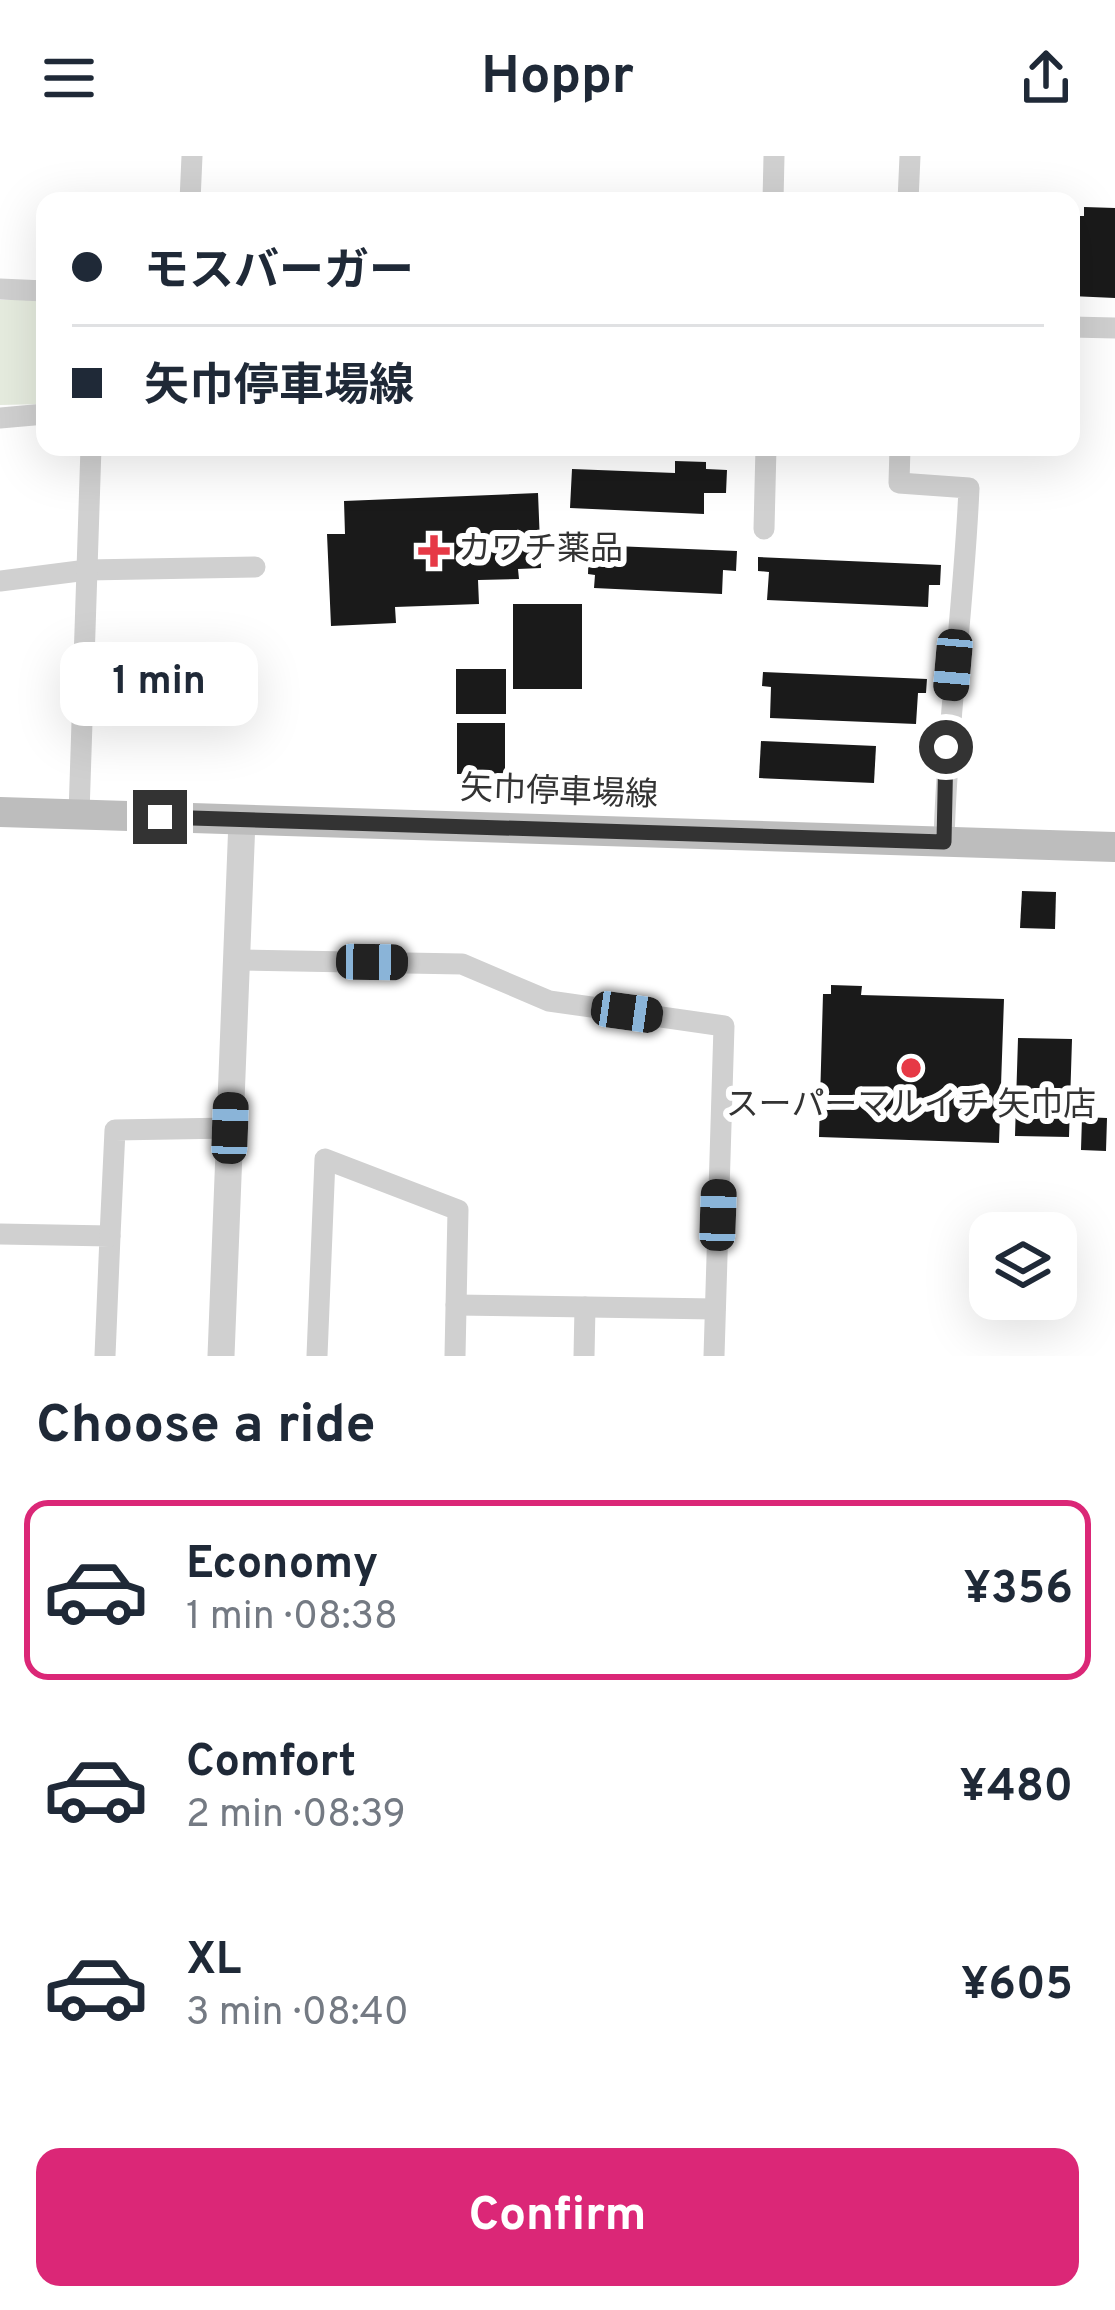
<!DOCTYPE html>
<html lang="en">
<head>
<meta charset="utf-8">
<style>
  :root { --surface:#fff; --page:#f6f6f7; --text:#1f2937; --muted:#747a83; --line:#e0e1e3; --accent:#db2777 }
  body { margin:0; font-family:Overpass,"Noto Sans JP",sans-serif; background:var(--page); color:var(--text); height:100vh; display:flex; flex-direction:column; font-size:45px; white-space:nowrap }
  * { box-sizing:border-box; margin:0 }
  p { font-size:39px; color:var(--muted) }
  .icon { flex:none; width:66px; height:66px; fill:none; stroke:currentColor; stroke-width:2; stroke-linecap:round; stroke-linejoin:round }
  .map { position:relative; height:1200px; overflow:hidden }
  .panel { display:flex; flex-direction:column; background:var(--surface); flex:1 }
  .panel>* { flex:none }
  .top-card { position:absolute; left:36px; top:36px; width:1044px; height:264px; border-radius:24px; box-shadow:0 12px 48px #0002; display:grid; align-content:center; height:264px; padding:0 36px; background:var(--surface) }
  .controls { position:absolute; left:969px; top:1056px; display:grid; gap:24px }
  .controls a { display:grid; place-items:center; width:108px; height:108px; border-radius:24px; background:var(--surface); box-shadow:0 12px 48px #0002; font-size:60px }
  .end { position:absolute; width:54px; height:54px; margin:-27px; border:15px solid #333; background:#fff; box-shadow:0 0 0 6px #fff }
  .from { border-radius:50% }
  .bubble { position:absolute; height:84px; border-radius:24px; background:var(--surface); box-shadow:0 12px 48px #0002; font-size:39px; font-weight:700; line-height:84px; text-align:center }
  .car { position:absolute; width:36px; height:72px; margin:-36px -18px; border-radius:15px; box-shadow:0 0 9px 3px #0007; background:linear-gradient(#222 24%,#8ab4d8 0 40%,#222 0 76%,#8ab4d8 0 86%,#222 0) }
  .top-card b { display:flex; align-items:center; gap:42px; height:114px; font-size:45px }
  .top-card b+b { border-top:3px solid var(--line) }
  .top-card i { width:30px; height:30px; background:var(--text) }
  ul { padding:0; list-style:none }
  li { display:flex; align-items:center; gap:36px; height:180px; margin:0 24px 18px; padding:0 12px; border:6px solid transparent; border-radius:24px }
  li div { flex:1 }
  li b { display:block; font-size:45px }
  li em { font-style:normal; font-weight:700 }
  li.active { border-color:var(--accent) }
  li>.icon { width:108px; height:108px; stroke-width:1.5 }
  h2 { padding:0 36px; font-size:54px; line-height:144px }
  .primary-button { display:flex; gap:24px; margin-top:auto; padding:24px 36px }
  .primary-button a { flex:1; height:138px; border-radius:24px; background:var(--accent); color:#fff; font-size:48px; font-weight:700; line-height:138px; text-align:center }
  header { display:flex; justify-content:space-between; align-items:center; height:156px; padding:0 36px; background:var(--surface); font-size:54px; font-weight:700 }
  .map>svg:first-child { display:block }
  .green { fill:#e6ecdf }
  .building { fill:#1a1a1a }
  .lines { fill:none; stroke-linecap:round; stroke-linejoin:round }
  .minor { stroke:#d0d0d0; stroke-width:21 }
  .tertiary { stroke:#d0d0d0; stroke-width:27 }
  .secondary { stroke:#bdbdbd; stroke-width:30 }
  .route { stroke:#333; stroke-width:15 }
  .poi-dot { fill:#e63946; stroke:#fff; stroke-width:4.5 }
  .labels { text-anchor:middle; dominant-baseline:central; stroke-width:12; stroke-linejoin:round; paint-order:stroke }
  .poi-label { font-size:33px; fill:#333; stroke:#fff; text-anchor:start }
  .street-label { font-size:33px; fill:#333; stroke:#fff }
</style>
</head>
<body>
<header><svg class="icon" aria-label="menu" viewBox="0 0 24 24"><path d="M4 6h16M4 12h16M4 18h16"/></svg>Hoppr<svg class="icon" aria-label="share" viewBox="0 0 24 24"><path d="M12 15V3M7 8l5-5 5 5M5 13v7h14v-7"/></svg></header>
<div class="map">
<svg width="1115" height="1200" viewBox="0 0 1115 1200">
  <rect width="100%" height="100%" fill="#fff"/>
  <polygon class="green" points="0,144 45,144 45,248 0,249"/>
  <g class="building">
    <polygon points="1084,51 1115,52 1115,142 1071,140 1071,60 1084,60"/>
    <polygon points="675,305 706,306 706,313 727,314 726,337 704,337 704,358 570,352 572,313 675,317"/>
    <polygon points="538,337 541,412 518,413 519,423 478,424 479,448 395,451 396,467 331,470 327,378 345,378 344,345"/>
    <polygon points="589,389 737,395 736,415 723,414 722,438 594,432 595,419 588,418"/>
    <polygon points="758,401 941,409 940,429 929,429 928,451 767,444 769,416 758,415"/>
    <rect x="513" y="448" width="69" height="85"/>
    <rect x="456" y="513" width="50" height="45"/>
    <polygon points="763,516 927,523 926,537 918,537 916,568 770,562 771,531 762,530"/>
    <rect x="457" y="567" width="48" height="51"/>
    <polygon points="761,585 876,590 874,627 759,622"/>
    <polygon points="1022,735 1056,736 1055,773 1020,772"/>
    <polygon points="831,829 862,830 861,839 1004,843 999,987 819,981 823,838 831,838"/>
    <polygon points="1018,882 1072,883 1069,981 1015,980"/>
    <polygon points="1082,961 1107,962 1106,995 1081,994"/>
  </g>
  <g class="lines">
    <g class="minor">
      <polyline points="190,45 192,0"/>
      <polyline points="773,45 774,0"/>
      <polyline points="908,45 910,0"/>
      <polyline points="0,133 45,135"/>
      <polyline points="1071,171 1115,172"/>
      <polyline points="0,262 45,258"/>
      <path d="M900,291L899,327L969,332C964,450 947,567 944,685"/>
      <polyline points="764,373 766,291"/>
      <polyline points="0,425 87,414 255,411"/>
      <polyline points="79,658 91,291"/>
      <polyline points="238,804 462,808 549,845 724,870 714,1200"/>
      <polyline points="0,1078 110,1080 105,1200"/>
      <polyline points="110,1080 115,974 230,972"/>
      <polyline points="456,1149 715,1153"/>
      <polyline points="317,1200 325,1003 458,1054 455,1200"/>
      <polyline points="584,1200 585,1151"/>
    </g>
    <polyline class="tertiary" points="221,1200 242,664"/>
    <polyline class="secondary" points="0,656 1115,691"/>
  </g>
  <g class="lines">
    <polyline class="route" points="160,661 944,686 946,591"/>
  </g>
  <g class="poi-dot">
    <path d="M428 377h12v12h12v12h-12v12h-12v-12h-12v-12h12z"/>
    <circle cx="911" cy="912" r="12"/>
  </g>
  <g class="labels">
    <g class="poi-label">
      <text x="458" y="395">カワチ薬品</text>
      <text x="911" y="951" text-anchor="middle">スーパーマルイチ 矢巾店</text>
    </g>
    <g class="street-label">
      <text transform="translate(559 638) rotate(2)">矢巾停車場線</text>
    </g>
  </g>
</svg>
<div class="controls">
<a><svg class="icon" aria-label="layers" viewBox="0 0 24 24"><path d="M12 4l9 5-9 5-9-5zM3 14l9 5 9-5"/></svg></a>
</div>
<i class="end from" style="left:946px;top:591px"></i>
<i class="end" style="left:160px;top:661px"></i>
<div class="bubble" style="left:60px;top:486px;width:198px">1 min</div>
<i class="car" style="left:953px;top:509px;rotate:185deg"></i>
<i class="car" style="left:372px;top:806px;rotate:91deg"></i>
<i class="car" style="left:627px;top:856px;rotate:98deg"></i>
<i class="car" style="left:230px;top:972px;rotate:2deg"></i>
<i class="car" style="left:718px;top:1059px;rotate:2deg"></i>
<div class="top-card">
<b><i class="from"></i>モスバーガー</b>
<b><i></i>矢巾停車場線</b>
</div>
</div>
<section class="panel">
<h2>Choose a ride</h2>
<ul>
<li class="active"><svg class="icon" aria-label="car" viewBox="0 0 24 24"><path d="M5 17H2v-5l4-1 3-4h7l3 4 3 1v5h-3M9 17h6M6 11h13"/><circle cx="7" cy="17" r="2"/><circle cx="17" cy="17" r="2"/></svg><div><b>Economy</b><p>1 min · 08:38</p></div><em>¥356</em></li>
<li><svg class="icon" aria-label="car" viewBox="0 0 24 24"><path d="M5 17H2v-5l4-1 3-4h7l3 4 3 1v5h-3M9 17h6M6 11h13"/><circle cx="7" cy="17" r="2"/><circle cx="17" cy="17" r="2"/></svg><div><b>Comfort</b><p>2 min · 08:39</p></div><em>¥480</em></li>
<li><svg class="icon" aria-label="car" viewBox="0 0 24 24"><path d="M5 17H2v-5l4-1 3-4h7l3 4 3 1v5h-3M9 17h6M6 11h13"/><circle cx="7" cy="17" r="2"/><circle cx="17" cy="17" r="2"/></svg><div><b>XL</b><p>3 min · 08:40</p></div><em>¥605</em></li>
</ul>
<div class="primary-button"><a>Confirm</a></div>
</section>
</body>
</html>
